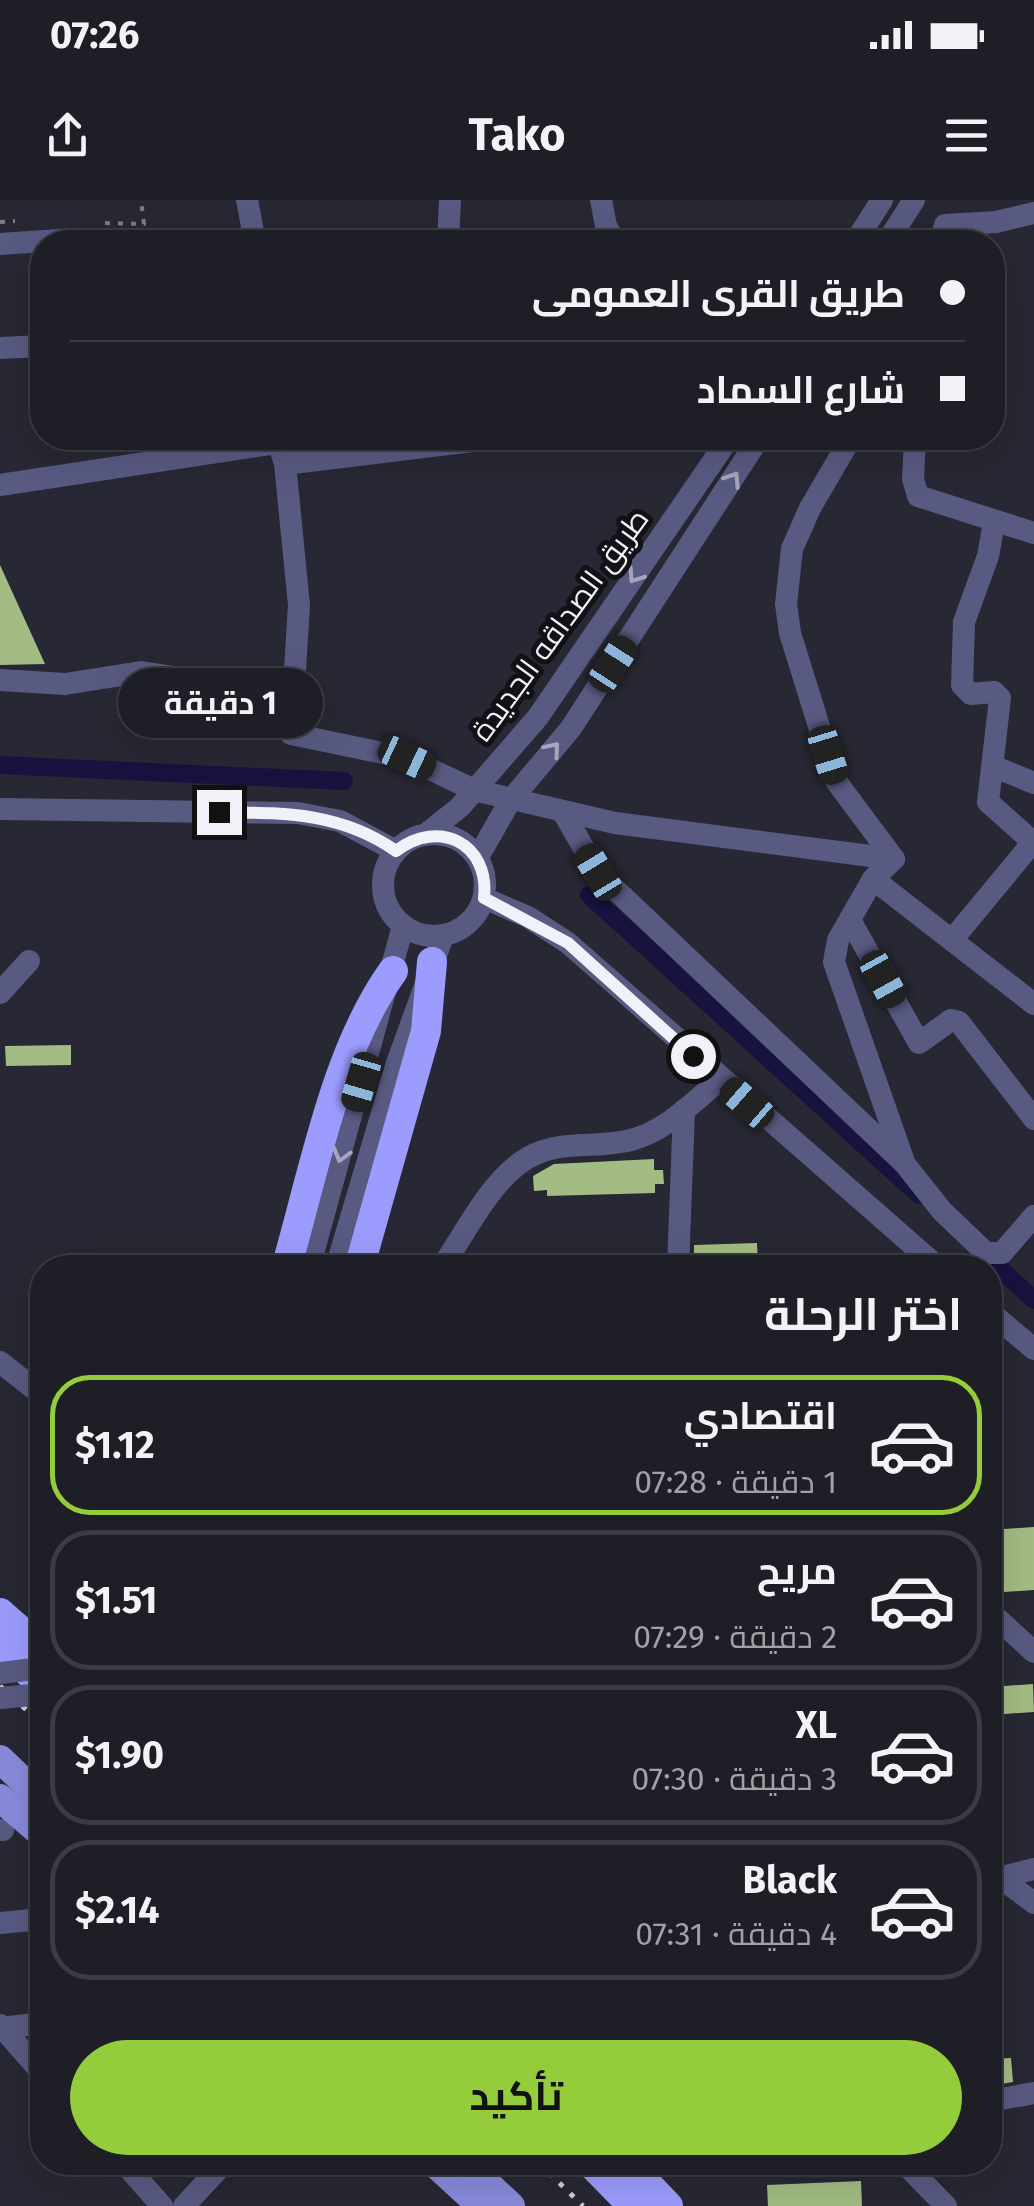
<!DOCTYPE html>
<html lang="ar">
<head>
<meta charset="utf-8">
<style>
  :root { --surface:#1d1e26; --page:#2a2b32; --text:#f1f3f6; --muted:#a0a2a7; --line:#3b3c43; --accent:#95cc3b }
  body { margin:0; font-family:"Fira Sans",Cairo,sans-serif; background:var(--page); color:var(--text); direction:rtl; height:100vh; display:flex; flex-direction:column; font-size:38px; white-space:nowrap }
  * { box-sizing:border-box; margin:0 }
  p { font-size:32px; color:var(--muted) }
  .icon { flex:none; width:55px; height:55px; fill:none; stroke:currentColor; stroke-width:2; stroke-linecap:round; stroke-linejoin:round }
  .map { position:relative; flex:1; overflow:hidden; direction:ltr }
  .sheet { position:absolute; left:30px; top:1055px; width:972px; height:920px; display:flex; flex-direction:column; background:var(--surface); border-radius:40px; box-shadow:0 10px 40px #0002,0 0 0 2px var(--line); direction:rtl }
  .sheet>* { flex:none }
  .hud { position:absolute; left:30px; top:30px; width:975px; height:220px; border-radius:40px; box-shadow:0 10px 40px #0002,0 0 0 2px var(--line); direction:rtl; display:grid; align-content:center; height:220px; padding:0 40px; background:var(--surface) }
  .end { position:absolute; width:45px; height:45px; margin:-22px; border:12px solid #f1f1f9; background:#111; box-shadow:0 0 0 5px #111 }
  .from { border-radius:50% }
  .bubble { position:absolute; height:70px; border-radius:35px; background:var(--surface); box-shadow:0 10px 40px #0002,0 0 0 2px var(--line); font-size:32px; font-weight:700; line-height:70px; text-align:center; direction:rtl }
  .car { position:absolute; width:30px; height:60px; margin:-30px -15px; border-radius:12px; box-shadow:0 0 8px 2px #0007; background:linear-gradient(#222 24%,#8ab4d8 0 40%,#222 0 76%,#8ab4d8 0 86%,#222 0) }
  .hud b { display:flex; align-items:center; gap:35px; height:95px; font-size:38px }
  .hud b+b { border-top:2px solid var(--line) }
  .hud i { width:25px; height:25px; background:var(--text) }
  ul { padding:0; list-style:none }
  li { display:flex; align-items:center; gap:30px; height:140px; margin:0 20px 15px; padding:0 20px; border:5px solid var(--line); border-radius:40px }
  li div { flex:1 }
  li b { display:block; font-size:38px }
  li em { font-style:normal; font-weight:700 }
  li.on { border-color:var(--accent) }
  li>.icon { width:90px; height:90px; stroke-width:1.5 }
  h2 { padding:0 40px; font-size:45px; line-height:120px }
  .cta { display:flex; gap:20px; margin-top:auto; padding:20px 40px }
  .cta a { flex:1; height:115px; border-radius:60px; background:var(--accent); color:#111; font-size:40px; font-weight:700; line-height:115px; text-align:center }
  .status { display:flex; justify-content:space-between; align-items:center; height:70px; padding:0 50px; background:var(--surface); direction:ltr }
  .status svg { height:28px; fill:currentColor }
  header { display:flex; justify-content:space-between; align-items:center; height:130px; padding:0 40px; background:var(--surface); font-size:45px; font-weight:700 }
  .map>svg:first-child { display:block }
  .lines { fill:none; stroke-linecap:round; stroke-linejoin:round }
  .canal { stroke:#17123e; stroke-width:18 }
  .building { fill:#a2bc84 }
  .path { stroke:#7c7c86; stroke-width:4; stroke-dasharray:5 8; stroke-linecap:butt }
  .minor { stroke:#595a82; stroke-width:22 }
  .major { stroke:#898adb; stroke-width:28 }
  .highway { stroke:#9c9cfe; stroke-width:30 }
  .rail { stroke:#ceced7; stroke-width:5; stroke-dasharray:5 10; stroke-linecap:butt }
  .minor-bridge { stroke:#595a82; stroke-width:22 }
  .oneway { stroke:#a5a6be }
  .route { stroke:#f1f1f9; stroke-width:12 }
  .labels { text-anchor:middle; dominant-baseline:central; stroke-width:10; stroke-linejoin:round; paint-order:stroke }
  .street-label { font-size:30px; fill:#f1f1f9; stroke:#111116 }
</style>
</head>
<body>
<div class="status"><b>07:26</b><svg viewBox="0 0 49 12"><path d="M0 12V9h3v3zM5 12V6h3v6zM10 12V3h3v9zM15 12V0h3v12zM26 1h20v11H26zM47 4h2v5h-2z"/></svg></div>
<header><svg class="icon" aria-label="menu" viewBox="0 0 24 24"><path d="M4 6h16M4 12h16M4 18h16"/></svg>Tako<svg class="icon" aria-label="share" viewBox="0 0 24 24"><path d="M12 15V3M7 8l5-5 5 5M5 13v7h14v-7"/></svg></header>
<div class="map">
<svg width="1034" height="2006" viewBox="0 0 1034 2006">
  <rect width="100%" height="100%" fill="#272833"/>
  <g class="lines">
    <g class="canal">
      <polyline points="0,565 344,581"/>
      <polyline points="589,695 919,995"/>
      <polyline points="979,1049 1034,1100"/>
    </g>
  </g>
  <g class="building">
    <polygon points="0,365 45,464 0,465"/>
    <polygon points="71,845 71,865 6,866 5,846"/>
    <polygon points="654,959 654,970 663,970 664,984 655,984 655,993 547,996 547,990 534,991 533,976 554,964"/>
    <polygon points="757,1043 758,1068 694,1068 694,1045"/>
    <polygon points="1034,1327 1034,1390 990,1393 990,1330"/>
    <polygon points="1033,1484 1034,1512 990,1515 990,1487"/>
    <polygon points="1011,1858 1013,1882 990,1886 990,1859"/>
    <polygon points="861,1981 862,2006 768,2006 767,1985"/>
  </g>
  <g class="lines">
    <g class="path">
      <polyline points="0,22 15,21"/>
      <polyline points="105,23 144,24 141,0"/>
    </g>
    <g class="minor">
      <polyline points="247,0 255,42"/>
      <polyline points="601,0 606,26 615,42"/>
      <polyline points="448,42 450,0"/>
      <polyline points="855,42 882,0"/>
      <polyline points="887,42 914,0"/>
      <polyline points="940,42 945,25 996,22 1034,13"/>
      <polyline points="0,44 74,39 95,42"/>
      <polyline points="0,148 42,146"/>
      <polyline points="277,238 285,264 299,405 291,534 407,558 474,590 615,623 894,659"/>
      <polyline points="851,238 810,308 792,349 786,404 790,433 836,581 894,659 873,679 1034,804"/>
      <polyline points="915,238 913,279 918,296 1034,333"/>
      <polyline points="285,264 497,238"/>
      <polyline points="0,285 277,243"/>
      <polyline points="994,323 988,356 964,422 962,485 971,494 994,492 1000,498 988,602 1034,643"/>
      <polyline points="0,480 65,484 141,472 291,495"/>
      <polyline points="995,567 1034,583"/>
      <polyline points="0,609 298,613 340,621 396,651"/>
      <polyline points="563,612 598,673 904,963 942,1011 986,1053 1002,1053 1034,1016"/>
      <circle cx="434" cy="685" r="51"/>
      <polyline points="426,634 460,607 538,517 729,238"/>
      <polyline points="478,657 510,601 571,528 759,238"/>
      <polyline points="873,679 838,740 834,762 903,959"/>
      <polyline points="484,698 528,717 568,743 939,1068"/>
      <polyline points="850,720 919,843 951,820 959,822 1034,919"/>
      <polyline points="952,740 1033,642"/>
      <polyline points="0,793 29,761"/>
      <polyline points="309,1068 403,726"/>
      <polyline points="336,1068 397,863 443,736"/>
      <path d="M441,1068C465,1034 487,987 520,963C555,937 593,950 631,940C666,931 693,902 720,880"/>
      <polyline points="678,1068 684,910"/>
      <polyline points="990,1112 1034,1149"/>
      <polyline points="0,1162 42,1195"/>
      <polyline points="990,1412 1034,1452"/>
      <polyline points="0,1630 3,1630"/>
      <polyline points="990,1670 1034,1703"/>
      <polyline points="990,1680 1034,1669"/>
      <polyline points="0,1723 42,1719"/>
      <polyline points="0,1825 42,1873"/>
      <polyline points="2,1828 42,1823"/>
      <polyline points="990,1901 1034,1893"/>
      <polyline points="123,1962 162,2006"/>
      <polyline points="903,1962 946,2006"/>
      <polyline points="184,2006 225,1962"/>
    </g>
    <g class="major">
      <polyline points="0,1559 42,1599"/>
      <polyline points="0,1598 42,1634"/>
      <polyline points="433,1962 481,2006"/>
      <polyline points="464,1962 511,2006"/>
    </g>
    <g class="highway">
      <path d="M286,1068C314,972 335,852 393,771"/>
      <polyline points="359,1068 426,831 432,762"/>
      <polyline points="0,1413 42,1450"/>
      <polyline points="0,1447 42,1484"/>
      <polyline points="590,1962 633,2006"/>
      <polyline points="626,1962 668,2006"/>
    </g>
    <g class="rail">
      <polyline points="0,1486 42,1524"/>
      <polyline points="538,1962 583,2006"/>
    </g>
    <g class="minor-bridge">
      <polyline points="0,1473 42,1468"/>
      <polyline points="0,1498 42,1494"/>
    </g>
  </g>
  <defs><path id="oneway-chevron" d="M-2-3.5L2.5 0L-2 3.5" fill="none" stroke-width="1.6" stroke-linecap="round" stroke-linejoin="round" transform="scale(2.5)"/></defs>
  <g class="oneway">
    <use href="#oneway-chevron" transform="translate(733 279) rotate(-57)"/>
    <use href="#oneway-chevron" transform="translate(635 376) rotate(124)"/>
    <use href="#oneway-chevron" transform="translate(553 549) rotate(-50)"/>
    <use href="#oneway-chevron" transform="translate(341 955) rotate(106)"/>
  </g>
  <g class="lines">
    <path class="route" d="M219,612C284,613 340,612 396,651C438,618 490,643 484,698L568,743L693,856"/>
  </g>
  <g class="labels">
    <g class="street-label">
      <text transform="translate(560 425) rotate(-54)">طريق الصداقه الجديدة</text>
    </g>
  </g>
</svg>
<i class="end from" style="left:693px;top:856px"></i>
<i class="end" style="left:219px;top:612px"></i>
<div class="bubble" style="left:118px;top:468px;width:205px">1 دقيقة</div>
<i class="car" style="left:613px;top:464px;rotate:33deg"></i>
<i class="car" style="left:828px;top:555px;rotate:163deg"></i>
<i class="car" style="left:407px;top:558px;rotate:115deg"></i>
<i class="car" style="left:598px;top:672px;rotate:329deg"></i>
<i class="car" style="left:883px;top:779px;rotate:151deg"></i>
<i class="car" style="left:361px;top:882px;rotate:196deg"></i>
<i class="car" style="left:747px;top:903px;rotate:311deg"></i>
<div class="hud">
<b><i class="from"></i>طريق القرى العمومى</b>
<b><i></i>شارع السماد</b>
</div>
<section class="sheet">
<h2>اختر الرحلة</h2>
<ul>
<li class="on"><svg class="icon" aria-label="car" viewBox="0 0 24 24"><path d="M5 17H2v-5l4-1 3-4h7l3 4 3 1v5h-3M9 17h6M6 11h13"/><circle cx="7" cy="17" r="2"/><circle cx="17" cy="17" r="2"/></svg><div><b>اقتصادي</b><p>1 دقيقة · 07:28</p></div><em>$1.12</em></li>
<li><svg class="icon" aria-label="car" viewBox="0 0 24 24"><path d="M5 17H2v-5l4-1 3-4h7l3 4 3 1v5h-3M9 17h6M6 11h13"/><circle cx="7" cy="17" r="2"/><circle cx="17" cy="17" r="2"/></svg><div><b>مريح</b><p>2 دقيقة · 07:29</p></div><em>$1.51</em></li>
<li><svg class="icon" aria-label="car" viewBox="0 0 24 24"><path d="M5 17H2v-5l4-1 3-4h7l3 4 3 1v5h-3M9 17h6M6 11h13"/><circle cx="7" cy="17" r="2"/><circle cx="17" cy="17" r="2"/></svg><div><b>XL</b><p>3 دقيقة · 07:30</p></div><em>$1.90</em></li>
<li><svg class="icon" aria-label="car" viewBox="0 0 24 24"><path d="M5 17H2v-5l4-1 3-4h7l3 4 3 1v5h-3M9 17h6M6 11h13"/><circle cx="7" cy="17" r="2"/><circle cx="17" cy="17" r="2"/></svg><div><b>Black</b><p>4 دقيقة · 07:31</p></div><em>$2.14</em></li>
</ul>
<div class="cta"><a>تأكيد</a></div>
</section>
</div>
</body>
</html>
